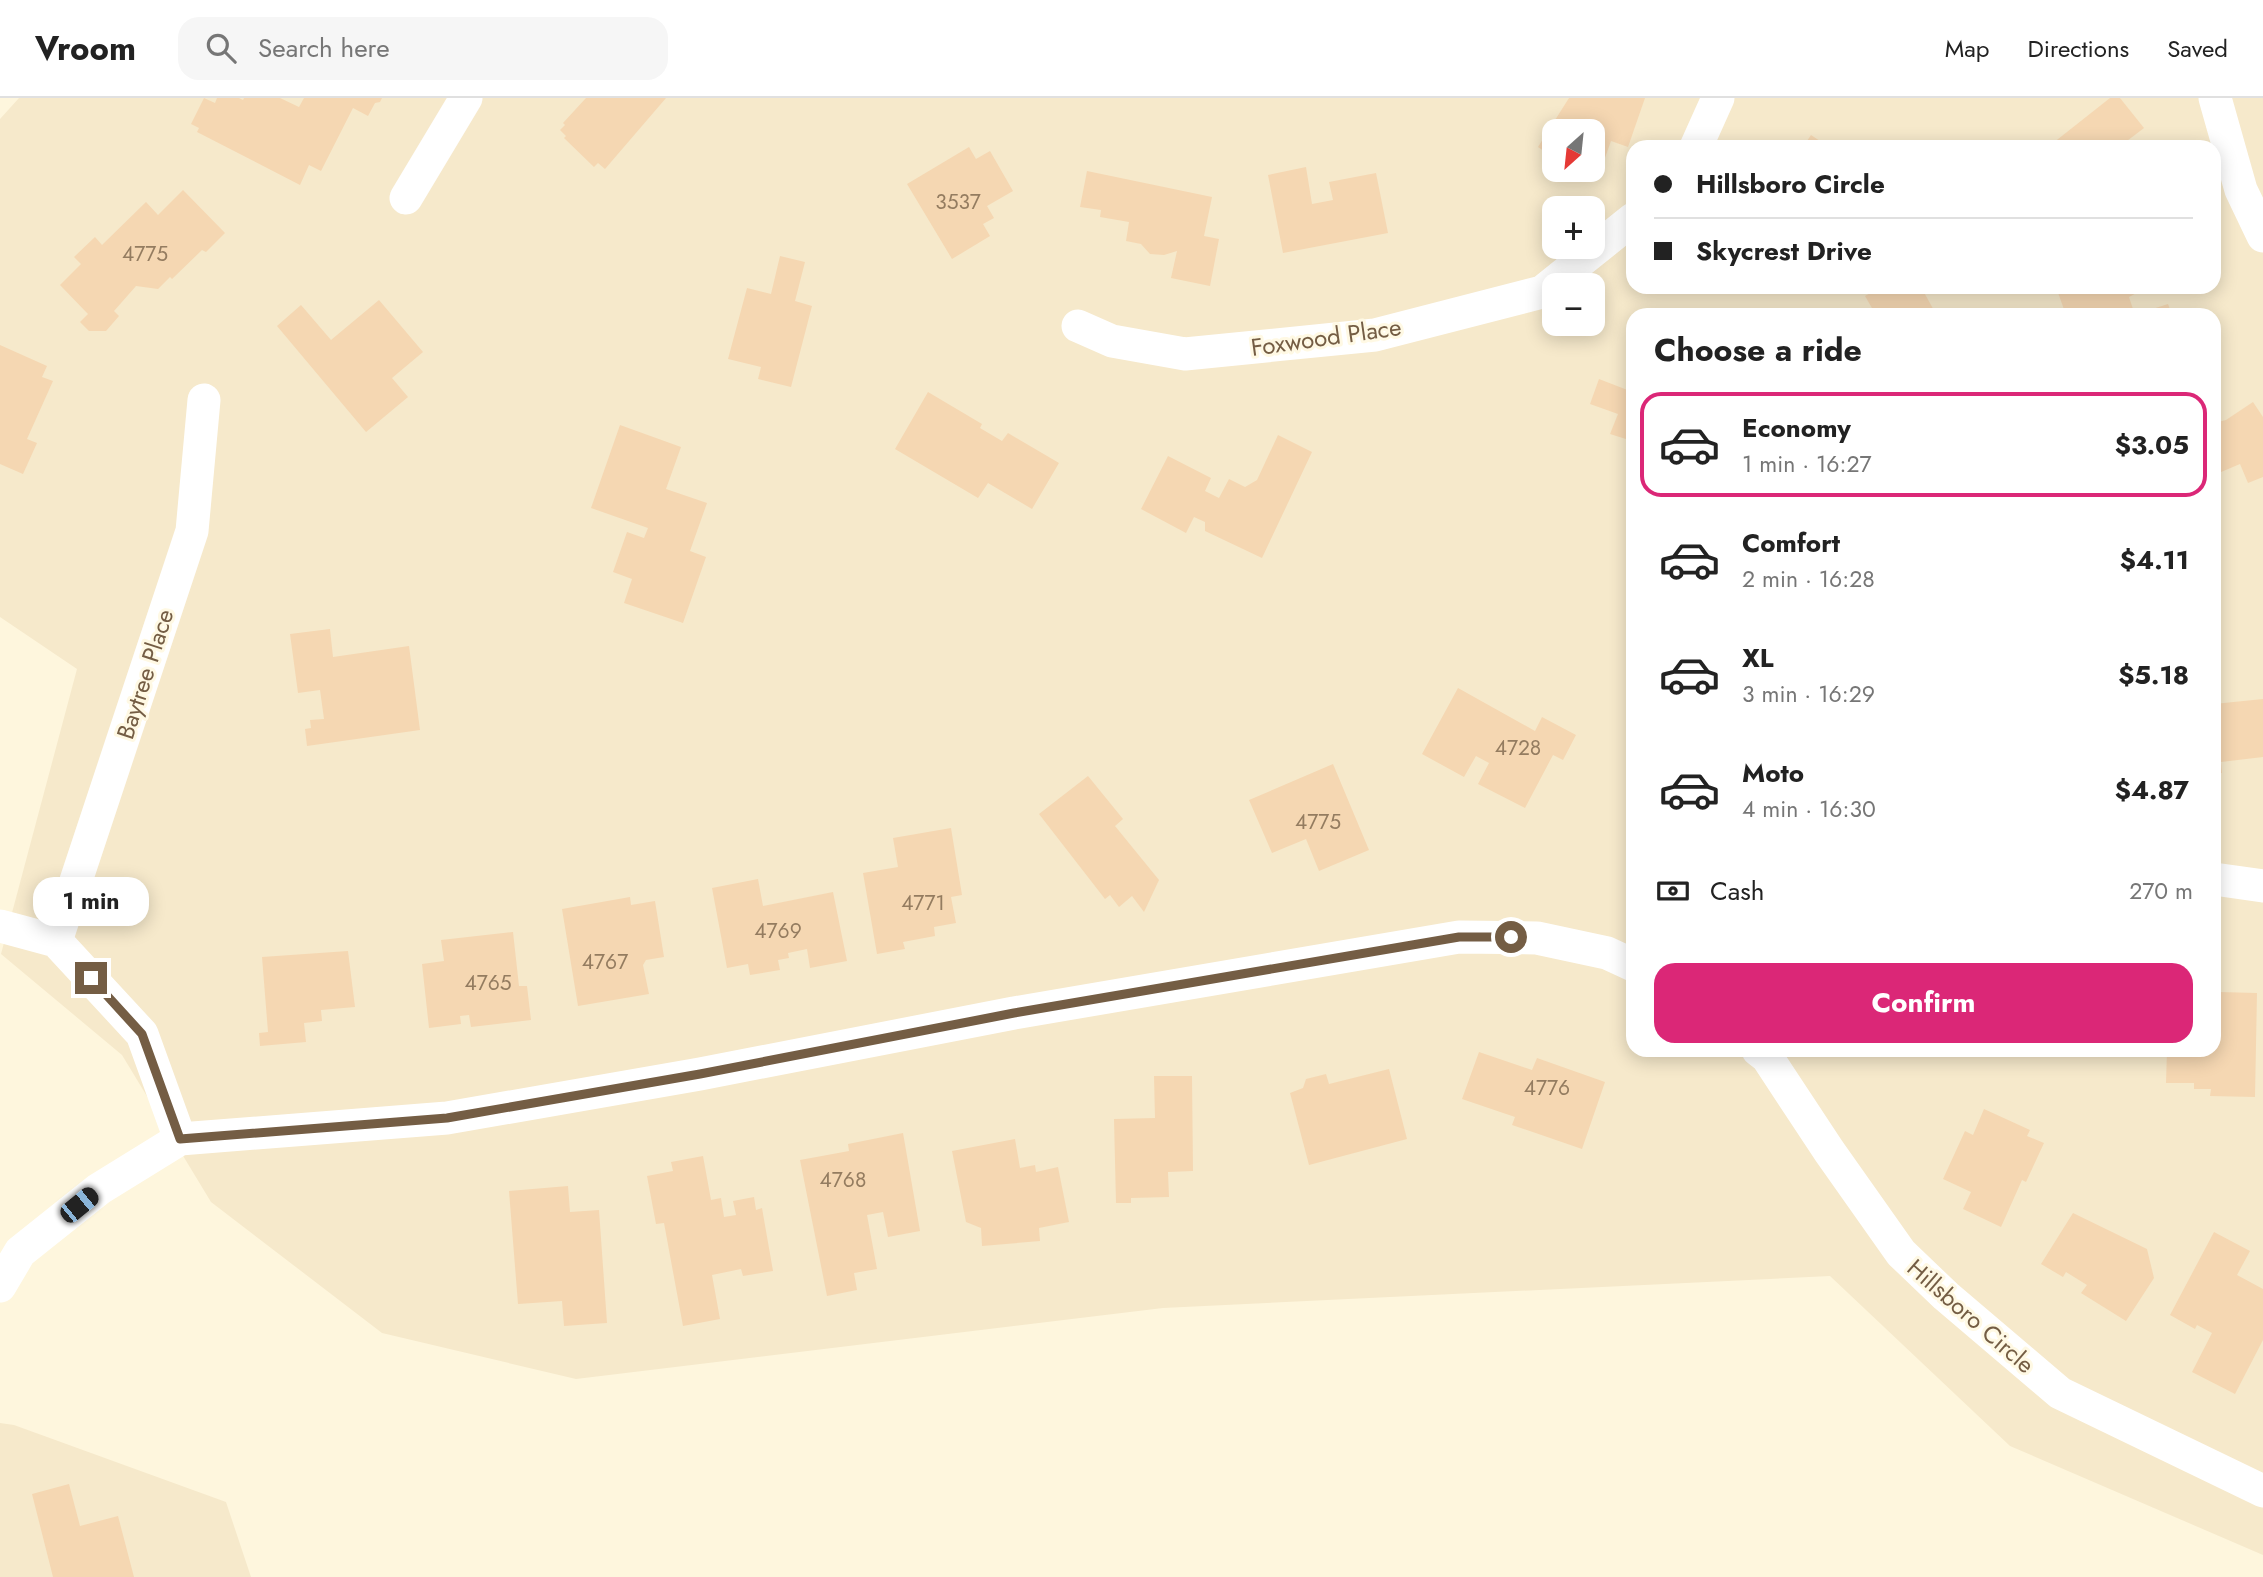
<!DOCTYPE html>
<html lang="en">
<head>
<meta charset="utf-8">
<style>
  :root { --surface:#fff; --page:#f6f6f6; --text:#222; --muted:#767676; --line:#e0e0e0; --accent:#db2777 }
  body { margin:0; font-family:Jost,sans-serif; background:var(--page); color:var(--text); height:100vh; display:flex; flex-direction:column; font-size:26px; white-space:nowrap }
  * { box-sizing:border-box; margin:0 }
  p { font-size:23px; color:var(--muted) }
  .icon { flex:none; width:38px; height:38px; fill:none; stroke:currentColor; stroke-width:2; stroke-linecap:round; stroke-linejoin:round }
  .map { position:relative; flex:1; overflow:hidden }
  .panel { position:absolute; left:1626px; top:210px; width:595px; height:749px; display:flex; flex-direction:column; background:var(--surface); border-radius:21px; box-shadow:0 4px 18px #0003 }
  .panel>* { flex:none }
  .banner { position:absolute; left:1626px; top:42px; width:595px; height:154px; border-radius:21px; box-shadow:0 4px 18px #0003; display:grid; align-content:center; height:154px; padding:0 28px; background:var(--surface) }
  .needle { width:46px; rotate:207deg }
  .buttons { position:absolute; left:1542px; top:21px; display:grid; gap:14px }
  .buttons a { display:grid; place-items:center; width:63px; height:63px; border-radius:14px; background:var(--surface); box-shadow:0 4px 18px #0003; font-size:35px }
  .end { position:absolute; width:32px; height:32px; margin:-16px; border:9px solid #745d44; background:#fff; box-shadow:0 0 0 4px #fff }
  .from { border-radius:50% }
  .bubble { position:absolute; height:49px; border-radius:21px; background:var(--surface); box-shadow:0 4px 18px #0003; font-size:23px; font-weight:700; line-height:49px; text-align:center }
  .car { position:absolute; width:21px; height:42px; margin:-21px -10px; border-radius:9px; box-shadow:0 0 5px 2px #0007; background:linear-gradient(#222 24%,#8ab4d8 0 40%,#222 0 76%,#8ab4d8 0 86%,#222 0) }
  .banner b { display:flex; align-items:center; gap:24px; height:66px; font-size:26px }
  .banner b+b { border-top:2px solid var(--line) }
  .banner i { width:18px; height:18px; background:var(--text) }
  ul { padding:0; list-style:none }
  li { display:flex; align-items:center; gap:21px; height:105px; margin:0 14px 10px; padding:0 14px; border:4px solid transparent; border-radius:21px }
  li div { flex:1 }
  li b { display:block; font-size:26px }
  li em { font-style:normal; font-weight:700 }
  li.on { border-color:var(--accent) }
  li>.icon { width:63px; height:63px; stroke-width:1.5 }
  h2 { padding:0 28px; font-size:32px; line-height:84px }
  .pay { display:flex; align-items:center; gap:18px; height:77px; padding:0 28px; font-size:26px }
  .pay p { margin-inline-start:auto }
  .cta { display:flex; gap:14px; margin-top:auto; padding:14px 28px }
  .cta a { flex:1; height:80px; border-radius:21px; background:var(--accent); color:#fff; font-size:28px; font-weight:700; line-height:80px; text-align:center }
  header { display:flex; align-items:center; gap:42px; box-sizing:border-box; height:98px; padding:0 35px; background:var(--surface); border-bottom:2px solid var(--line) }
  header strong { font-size:33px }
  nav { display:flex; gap:38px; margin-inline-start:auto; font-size:24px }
  .search { width:490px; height:63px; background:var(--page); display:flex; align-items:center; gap:18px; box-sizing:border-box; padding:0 24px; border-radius:21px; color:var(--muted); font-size:26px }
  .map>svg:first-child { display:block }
  .residential { fill:#f6e9cb; fill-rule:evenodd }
  .building { fill:#f5d7b2 }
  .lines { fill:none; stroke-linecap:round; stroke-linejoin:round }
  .minor { stroke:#fff; stroke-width:33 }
  .route { stroke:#745d44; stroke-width:9 }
  .labels { text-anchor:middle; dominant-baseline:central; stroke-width:6; stroke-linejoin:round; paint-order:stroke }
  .number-label { font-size:21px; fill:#947c60 }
  .street-label { font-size:24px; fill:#745d44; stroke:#fff9e4 }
</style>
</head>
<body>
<header>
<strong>Vroom</strong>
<div class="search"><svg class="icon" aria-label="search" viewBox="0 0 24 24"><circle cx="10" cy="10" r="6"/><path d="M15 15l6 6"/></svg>Search here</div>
<nav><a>Map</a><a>Directions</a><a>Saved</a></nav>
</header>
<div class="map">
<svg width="2263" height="1479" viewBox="0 0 2263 1479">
  <rect width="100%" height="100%" fill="#fef6dd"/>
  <g class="residential">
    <path d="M19,0H2263V1457L2010,1348L1830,1178L1163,1210L576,1281L382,1235L211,1104L122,957L1,856L77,571L0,519V21ZM1554,33H1592V72H1554ZM1633,49H2214V189H1633ZM1554,110H1592V149H1554ZM1554,187H1592V226H1554ZM1633,217H2214V952H1633Z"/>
    <polygon points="0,1325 14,1327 226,1404 251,1479 0,1479"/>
  </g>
  <g class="building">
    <polygon points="204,0 215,5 217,0 239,0 243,2 244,0 280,0 299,9 304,0 382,0 380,4 375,5 368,18 353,10 321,73 309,67 300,87 197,34 199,30 191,26"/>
    <polygon points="586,0 666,0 605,71 598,65 594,69 564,40 566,38 560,32 565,27 563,25"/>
    <polygon points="1569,0 1645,0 1628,49 1611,43 1601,71 1592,68 1592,33 1554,33 1554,60 1538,49"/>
    <polygon points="2110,0 2120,0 2144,30 2119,49 2048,49"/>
    <polygon points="1811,37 1829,49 1803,49"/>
    <polygon points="969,49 976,61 990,53 1013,93 987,108 994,120 983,126 990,138 952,161 907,86"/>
    <polygon points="1306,69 1312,106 1333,102 1329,84 1376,75 1388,135 1283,155 1268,77"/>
    <polygon points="1087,73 1212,99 1204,138 1219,141 1210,188 1171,180 1177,153 1164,157 1150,156 1141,146 1126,143 1129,124 1100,119 1101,112 1080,109"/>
    <polygon points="183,92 225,135 206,154 202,152 172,181 170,179 158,191 136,188 114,213 119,218 106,233 89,233 80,224 88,216 60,187 81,166 74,159 95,139 102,147 146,104 158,117"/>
    <polygon points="780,158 805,164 795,203 812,208 791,289 758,281 761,269 728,261 747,190 771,196"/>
    <polygon points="1882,189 1921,189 1936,216 1876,217 1865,198"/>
    <polygon points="2056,189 2148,189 2129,199 2135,217 2066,217"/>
    <polygon points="379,202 423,254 392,280 408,299 366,334 277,228 301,207 331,242"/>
    <polygon points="2168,206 2172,217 2137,217 2137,216"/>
    <polygon points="0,247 47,268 42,279 53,283 27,341 37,345 23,376 0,366"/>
    <polygon points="1599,281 1630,293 1633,292 1633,341 1629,342 1610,336 1618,316 1590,306"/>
    <polygon points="928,294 982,326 980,330 1002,343 1008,335 1059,365 1032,411 988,385 978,400 895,351"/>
    <polygon points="2253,304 2263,319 2263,379 2248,385 2240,366 2214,377 2214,325 2226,322"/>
    <polygon points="620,327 681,349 666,391 707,405 690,453 706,459 683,525 624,505 632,481 613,474 627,434 644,440 648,430 591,410"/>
    <polygon points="1278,337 1312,354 1262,460 1205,433 1205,424 1194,419 1186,435 1141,411 1168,358 1211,380 1205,393 1219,400 1229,381 1245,389 1257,382"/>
    <polygon points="330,531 333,559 409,548 420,632 307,648 305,631 311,630 310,622 324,621 320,592 298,595 290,536"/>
    <polygon points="1458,590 1535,633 1542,619 1576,637 1563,662 1553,657 1525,710 1478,686 1489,665 1476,658 1464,679 1422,656"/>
    <polygon points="2263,601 2263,659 2221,664 2222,675 2214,676 2214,606"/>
    <polygon points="1333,666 1369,752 1319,773 1306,741 1272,755 1249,702"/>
    <polygon points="1088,678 1123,721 1115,728 1159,782 1144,814 1132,798 1119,809 1110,797 1105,801 1039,716"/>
    <polygon points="951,730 962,797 951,799 956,825 934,829 935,838 903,844 905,851 877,856 863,775 898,769 893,740"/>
    <polygon points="758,781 763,808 833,794 847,863 810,870 807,851 788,855 789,860 778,862 780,872 750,877 748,866 727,870 712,790"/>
    <polygon points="630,799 631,807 655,803 664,859 646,862 643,867 649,896 578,908 562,811"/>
    <polygon points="513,834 519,888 527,888 531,922 471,929 469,917 460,918 461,926 429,930 422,866 444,863 441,842"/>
    <polygon points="348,853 355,909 321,912 322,923 304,925 306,944 260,948 259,935 268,934 262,859"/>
    <polygon points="2219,894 2257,895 2255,999 2210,998 2211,991 2194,991 2194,985 2166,985 2167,952 2214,952 2214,923 2219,923"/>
    <polygon points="1479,954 1532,972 1537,960 1605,984 1582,1051 1512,1027 1515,1019 1462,1001"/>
    <polygon points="1389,971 1407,1041 1309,1067 1290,995 1303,990 1306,981 1326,976 1329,986"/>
    <polygon points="1154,978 1192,978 1193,1073 1168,1074 1169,1099 1131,1100 1131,1105 1116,1105 1114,1021 1155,1020"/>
    <polygon points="1984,1011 2030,1032 2027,1038 2044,1045 2026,1084 2022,1082 2001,1129 1963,1111 1971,1094 1943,1081 1965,1033 1973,1037"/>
    <polygon points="903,1035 920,1133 888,1139 883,1114 867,1117 877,1171 854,1175 857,1192 827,1198 800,1062 849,1053 848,1046"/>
    <polygon points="1015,1041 1020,1070 1035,1067 1036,1074 1058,1069 1069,1124 1039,1130 1040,1143 982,1148 981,1130 966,1124 952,1053"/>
    <polygon points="703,1058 711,1102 721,1100 724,1119 736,1117 733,1103 754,1099 756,1112 762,1110 773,1173 743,1178 741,1171 712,1177 720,1221 683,1228 664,1125 656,1126 647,1078 673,1073 671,1064"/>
    <polygon points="568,1088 570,1114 599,1112 607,1225 564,1228 562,1203 518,1206 509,1093"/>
    <polygon points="2073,1115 2147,1151 2154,1180 2126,1223 2081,1195 2087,1187 2066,1174 2063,1179 2041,1166"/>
    <polygon points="2214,1134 2250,1153 2237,1177 2263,1191 2263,1242 2235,1296 2192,1274 2212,1235 2197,1227 2195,1231 2170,1217"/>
    <polygon points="69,1386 80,1428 118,1418 134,1479 53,1479 32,1396"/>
  </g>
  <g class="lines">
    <g class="minor">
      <polyline points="2215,0 2241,92 2263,138"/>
      <polyline points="1696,49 1718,0"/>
      <polyline points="406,100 466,0"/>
      <polyline points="1078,228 1112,243 1185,256 1375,237 1542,194 1633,121"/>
      <polyline points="2214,781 2263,788"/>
      <polyline points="0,828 56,843 142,936 180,1041"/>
      <polyline points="56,843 192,433 204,302"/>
      <polyline points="1758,952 1767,959 1829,1053 1901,1155 1946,1198 2060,1295 2263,1393"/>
      <polyline points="0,1188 20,1154 99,1091 180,1041 447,1020 700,976 1014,915 1459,839 1537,840 1607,855 1633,867"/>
    </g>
  </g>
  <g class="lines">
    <polyline class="route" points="91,880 142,936 180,1041 447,1020 700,976 1014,915 1459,839 1511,839"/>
  </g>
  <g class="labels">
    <g class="number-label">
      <text x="958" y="104">3537</text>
      <text x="145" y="156">4775</text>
      <text x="1518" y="650">4728</text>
      <text x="1318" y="724">4775</text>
      <text x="923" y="805">4771</text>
      <text x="778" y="833">4769</text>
      <text x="605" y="864">4767</text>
      <text x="488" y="885">4765</text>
      <text x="1547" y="990">4776</text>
      <text x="843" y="1082">4768</text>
    </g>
    <g class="street-label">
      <text transform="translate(1326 239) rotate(-8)">Foxwood Place</text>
      <text transform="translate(145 576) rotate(-72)">Baytree Place</text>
      <text transform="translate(1971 1218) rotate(41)">Hillsboro Circle</text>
    </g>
  </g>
</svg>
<div class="buttons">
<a><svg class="needle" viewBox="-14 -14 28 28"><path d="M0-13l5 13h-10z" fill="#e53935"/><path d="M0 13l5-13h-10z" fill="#767676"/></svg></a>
<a>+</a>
<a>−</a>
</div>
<i class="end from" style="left:1511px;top:839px"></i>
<i class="end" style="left:91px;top:880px"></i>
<div class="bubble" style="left:33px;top:779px;width:116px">1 min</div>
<i class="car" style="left:79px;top:1107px;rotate:51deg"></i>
<div class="banner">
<b><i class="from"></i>Hillsboro Circle</b>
<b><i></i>Skycrest Drive</b>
</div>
<section class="panel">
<h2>Choose a ride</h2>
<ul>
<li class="on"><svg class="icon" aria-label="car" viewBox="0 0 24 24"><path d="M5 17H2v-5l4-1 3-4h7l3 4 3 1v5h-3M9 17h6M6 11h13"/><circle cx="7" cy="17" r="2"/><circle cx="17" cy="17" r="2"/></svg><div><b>Economy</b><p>1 min · 16:27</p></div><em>$3.05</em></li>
<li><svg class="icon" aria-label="car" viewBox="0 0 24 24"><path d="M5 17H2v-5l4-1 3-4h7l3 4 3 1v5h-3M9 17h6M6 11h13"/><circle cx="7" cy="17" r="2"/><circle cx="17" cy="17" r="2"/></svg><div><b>Comfort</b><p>2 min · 16:28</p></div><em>$4.11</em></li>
<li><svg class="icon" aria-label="car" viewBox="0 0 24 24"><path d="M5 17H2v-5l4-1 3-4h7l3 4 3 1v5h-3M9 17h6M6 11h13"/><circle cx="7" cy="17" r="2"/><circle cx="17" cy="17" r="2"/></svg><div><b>XL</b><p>3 min · 16:29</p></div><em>$5.18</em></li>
<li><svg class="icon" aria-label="car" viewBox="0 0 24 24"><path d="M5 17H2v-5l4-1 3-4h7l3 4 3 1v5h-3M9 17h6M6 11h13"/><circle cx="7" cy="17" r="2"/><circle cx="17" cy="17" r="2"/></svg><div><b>Moto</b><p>4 min · 16:30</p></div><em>$4.87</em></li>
</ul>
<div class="pay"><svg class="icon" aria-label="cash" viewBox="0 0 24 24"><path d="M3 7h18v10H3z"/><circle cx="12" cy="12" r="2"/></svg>Cash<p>270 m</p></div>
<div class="cta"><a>Confirm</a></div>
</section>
</div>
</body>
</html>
